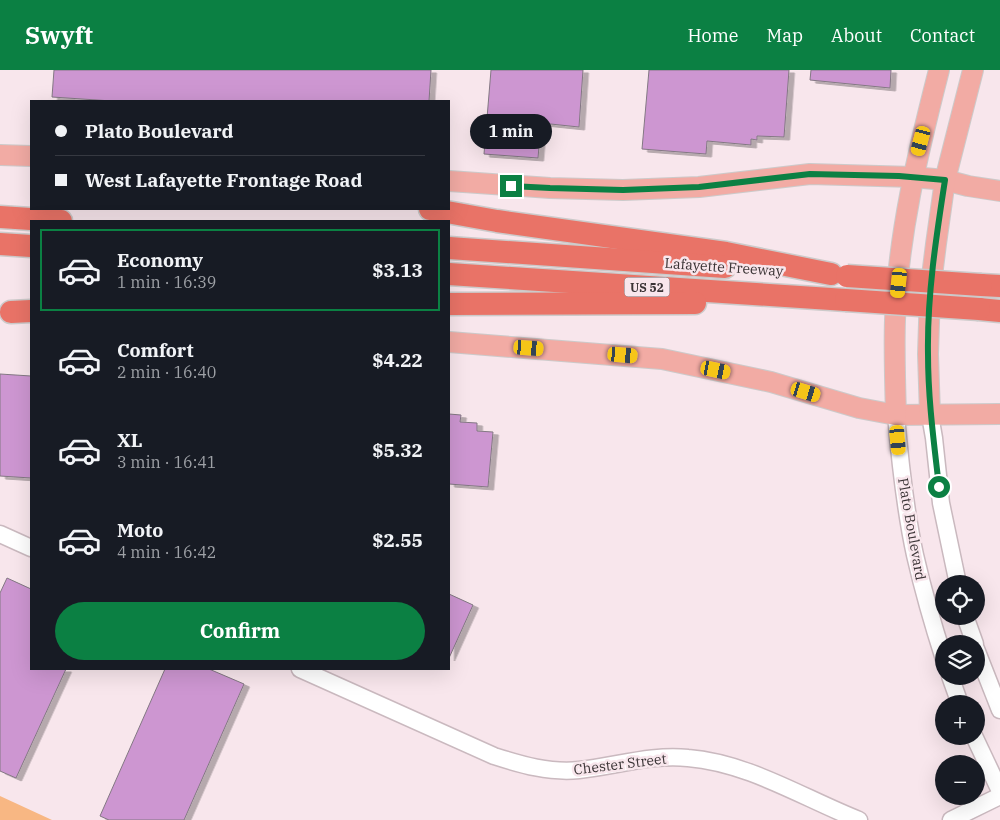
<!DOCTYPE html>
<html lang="en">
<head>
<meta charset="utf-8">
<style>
  :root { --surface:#171b24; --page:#242831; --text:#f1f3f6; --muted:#9ea1a6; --line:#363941; --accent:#0b8043 }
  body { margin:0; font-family:"IBM Plex Serif",serif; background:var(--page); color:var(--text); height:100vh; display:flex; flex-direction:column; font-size:19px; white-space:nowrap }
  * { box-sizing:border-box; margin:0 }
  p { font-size:16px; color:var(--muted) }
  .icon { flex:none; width:28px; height:28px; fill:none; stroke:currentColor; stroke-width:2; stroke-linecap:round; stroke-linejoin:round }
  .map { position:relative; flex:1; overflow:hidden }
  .side { position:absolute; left:30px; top:150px; width:420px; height:450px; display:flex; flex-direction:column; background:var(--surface); border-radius:0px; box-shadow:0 5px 20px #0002 }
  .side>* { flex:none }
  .banner { position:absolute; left:30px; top:30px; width:420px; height:110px; border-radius:0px; box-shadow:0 5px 20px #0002; display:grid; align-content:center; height:110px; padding:0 25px; background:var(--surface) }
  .fabs { position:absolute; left:935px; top:505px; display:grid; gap:10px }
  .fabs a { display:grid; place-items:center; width:50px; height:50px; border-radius:50%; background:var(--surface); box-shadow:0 5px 20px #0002; font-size:25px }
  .end { position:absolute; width:22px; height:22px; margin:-11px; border:6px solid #0b8043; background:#fff; box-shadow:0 0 0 2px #fff }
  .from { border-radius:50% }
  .bubble { position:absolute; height:35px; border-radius:18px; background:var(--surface); box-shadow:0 5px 20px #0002; font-size:16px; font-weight:800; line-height:35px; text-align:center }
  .car { position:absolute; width:15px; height:30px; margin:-15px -8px; border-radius:6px; box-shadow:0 0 4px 1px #0007; background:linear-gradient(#f5c518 24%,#345 0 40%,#f5c518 0 76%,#345 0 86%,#f5c518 0) }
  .banner b { display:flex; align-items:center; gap:18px; height:48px; font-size:19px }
  .banner b+b { border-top:1px solid var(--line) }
  .banner i { width:12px; height:12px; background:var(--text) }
  ul { padding:9px 0 0; list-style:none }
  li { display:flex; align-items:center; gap:15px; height:82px; margin:0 10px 8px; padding:0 15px; border:2px solid transparent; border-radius:0px }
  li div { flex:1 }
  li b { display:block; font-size:19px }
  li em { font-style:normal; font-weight:800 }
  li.selected { border-color:var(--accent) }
  li>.icon { width:45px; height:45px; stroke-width:1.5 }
  .cta { display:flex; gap:10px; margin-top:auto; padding:10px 25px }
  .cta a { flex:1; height:58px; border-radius:30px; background:var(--accent); color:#fff; font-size:20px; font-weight:800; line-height:58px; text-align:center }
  header { display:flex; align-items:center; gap:30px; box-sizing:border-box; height:70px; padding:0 25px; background:var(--accent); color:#fff }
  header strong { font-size:24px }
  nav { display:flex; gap:28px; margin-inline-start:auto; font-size:18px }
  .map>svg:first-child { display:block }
  .green { fill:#f8b783 }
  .building { fill:#cd96d1; stroke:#837883; filter:url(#shadow) }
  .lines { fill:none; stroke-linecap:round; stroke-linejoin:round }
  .minor-casing { stroke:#cab9bf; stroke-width:19 }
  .major-casing { stroke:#cccaca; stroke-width:22 }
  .highway-casing { stroke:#cccaca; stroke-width:25 }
  .minor { stroke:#fff; stroke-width:16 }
  .major { stroke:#f2aba4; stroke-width:20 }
  .highway { stroke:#e97367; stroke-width:22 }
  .highway-bridge-casing { stroke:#cccaca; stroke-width:25; stroke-linecap:butt }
  .highway-bridge { stroke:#e97367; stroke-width:22 }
  .route { stroke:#0b8043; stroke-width:6 }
  .labels { text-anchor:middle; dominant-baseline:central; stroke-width:5; stroke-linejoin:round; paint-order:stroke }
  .shield { fill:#f8e6ec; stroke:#73696c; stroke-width:1 }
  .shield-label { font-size:12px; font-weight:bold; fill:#3a3335 }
  .street-label { font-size:14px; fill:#3a3335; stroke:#f8e6ec }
</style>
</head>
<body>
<header>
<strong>Swyft</strong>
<nav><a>Home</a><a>Map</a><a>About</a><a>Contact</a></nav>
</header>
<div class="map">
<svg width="1000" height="750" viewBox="0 0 1000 750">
  <defs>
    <filter id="shadow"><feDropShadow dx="5.5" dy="3" stdDeviation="0" flood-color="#0004"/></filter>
  </defs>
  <rect width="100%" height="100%" fill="#f8e6ec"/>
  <polygon class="green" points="0,726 52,750 0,750"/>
  <g class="building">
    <polygon points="54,0 431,0 429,31 112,31 52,27"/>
    <polygon points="491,0 583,0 579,57 541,53 538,88 484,84"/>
    <polygon points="649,0 789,0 784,67 757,66 757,70 751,69 751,75 707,71 706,84 642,79"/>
    <polygon points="811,0 891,0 890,18 810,10"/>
    <polygon points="0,304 31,306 31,408 0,406"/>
    <polygon points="449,344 461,345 460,352 477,353 477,361 493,362 488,417 449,414"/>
    <polygon points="7,508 31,519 31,599 66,599 16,708 0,701 0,523"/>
    <polygon points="449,524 473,535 449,588"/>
    <polygon points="165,599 209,599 244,614 184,750 109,750 100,746"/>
  </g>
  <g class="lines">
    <g class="minor-casing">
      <g id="minor">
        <path d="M896,345C900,392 905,439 915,485C923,520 933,555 944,589"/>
        <polyline points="930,345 934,368 941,433 958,514"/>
        <polyline points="0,464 31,478"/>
        <polyline points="965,546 975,574"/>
        <polyline points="976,579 1000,640"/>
        <path d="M300,599L494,686C522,695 550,703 579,700C616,696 652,684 688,688C749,693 803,728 859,750"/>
        <polyline points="950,606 960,634"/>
        <polyline points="974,666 1000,721"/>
        <polyline points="951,750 1000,726"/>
      </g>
    </g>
    <g class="major-casing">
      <g id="major">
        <polyline points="0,85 31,86"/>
        <polyline points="449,111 550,118 623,120 699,117 810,104 913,107 945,110 968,116 1000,121"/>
        <polyline points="449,272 662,289 771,312 859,338 896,345 1000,344"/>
        <path d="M896,345C895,313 894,281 895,250C898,165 918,82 939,0"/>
        <polyline points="930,345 928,284 930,222 936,174 945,110 973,0"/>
      </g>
    </g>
    <g class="highway-casing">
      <g id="highway">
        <polyline points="430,139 497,151 726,183 831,204"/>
        <polyline points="0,147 61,151"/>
        <polyline points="0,174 31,176"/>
        <polyline points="449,178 725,197"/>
        <polyline points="449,204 846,230"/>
        <polyline points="981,215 1000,216"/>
        <polyline points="449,234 695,233"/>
        <polyline points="979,239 1000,241"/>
        <polyline points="11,242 31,241"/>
      </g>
    </g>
    <use href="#minor" class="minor"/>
    <use href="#major" class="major"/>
    <use href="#highway" class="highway"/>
    <g class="highway-bridge-casing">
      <g id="highway-bridge">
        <polyline points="847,206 981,215"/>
        <polyline points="846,230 979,239"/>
      </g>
    </g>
    <use href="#highway-bridge" class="highway-bridge"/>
  </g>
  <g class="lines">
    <path class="route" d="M511,116L550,118L623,120L699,117L810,104L899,106L945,110C936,168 927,226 928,284C928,329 934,373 939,417"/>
  </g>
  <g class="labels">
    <rect class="shield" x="624.5" y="207.5" width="45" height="19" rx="4"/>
    <g class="shield-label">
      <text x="647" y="217">US 52</text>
    </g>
    <g class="street-label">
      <text transform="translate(724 197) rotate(4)">Lafayette Freeway</text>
      <text transform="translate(912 459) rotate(80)">Plato Boulevard</text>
      <text transform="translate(620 694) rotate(-7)">Chester Street</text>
    </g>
  </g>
</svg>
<div class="fabs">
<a><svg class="icon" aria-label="locate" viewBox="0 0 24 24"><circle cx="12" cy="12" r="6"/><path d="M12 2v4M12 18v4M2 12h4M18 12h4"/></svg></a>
<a><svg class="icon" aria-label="layers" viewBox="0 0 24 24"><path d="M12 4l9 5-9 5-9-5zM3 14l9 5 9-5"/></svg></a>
<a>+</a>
<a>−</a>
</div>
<i class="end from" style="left:939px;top:417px"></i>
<i class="end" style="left:511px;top:116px"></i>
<div class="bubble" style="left:470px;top:44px;width:82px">1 min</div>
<i class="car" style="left:921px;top:71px;rotate:195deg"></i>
<i class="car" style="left:899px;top:213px;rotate:186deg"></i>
<i class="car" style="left:529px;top:278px;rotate:94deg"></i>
<i class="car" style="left:623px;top:285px;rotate:95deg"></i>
<i class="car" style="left:716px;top:300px;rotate:102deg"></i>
<i class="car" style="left:806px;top:322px;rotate:107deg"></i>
<i class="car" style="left:898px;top:370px;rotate:175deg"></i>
<div class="banner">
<b><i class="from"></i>Plato Boulevard</b>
<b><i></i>West Lafayette Frontage Road</b>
</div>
<section class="side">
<ul>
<li class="selected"><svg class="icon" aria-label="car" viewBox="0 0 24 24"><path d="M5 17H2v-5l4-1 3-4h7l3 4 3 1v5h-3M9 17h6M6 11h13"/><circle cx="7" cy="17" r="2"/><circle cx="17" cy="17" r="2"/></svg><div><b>Economy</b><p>1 min · 16:39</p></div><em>$3.13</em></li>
<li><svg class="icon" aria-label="car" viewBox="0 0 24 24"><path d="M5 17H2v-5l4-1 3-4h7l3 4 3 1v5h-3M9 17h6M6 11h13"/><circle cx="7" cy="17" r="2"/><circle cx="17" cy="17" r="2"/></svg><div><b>Comfort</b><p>2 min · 16:40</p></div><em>$4.22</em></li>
<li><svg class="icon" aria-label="car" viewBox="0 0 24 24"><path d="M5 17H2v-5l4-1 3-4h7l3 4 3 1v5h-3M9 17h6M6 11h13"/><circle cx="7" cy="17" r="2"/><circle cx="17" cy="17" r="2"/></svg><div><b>XL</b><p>3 min · 16:41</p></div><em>$5.32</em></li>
<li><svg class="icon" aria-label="car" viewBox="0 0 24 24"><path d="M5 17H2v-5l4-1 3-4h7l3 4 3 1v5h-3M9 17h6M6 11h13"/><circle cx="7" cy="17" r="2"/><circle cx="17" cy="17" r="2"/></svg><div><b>Moto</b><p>4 min · 16:42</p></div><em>$2.55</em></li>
</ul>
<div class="cta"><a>Confirm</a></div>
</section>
</div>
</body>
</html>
